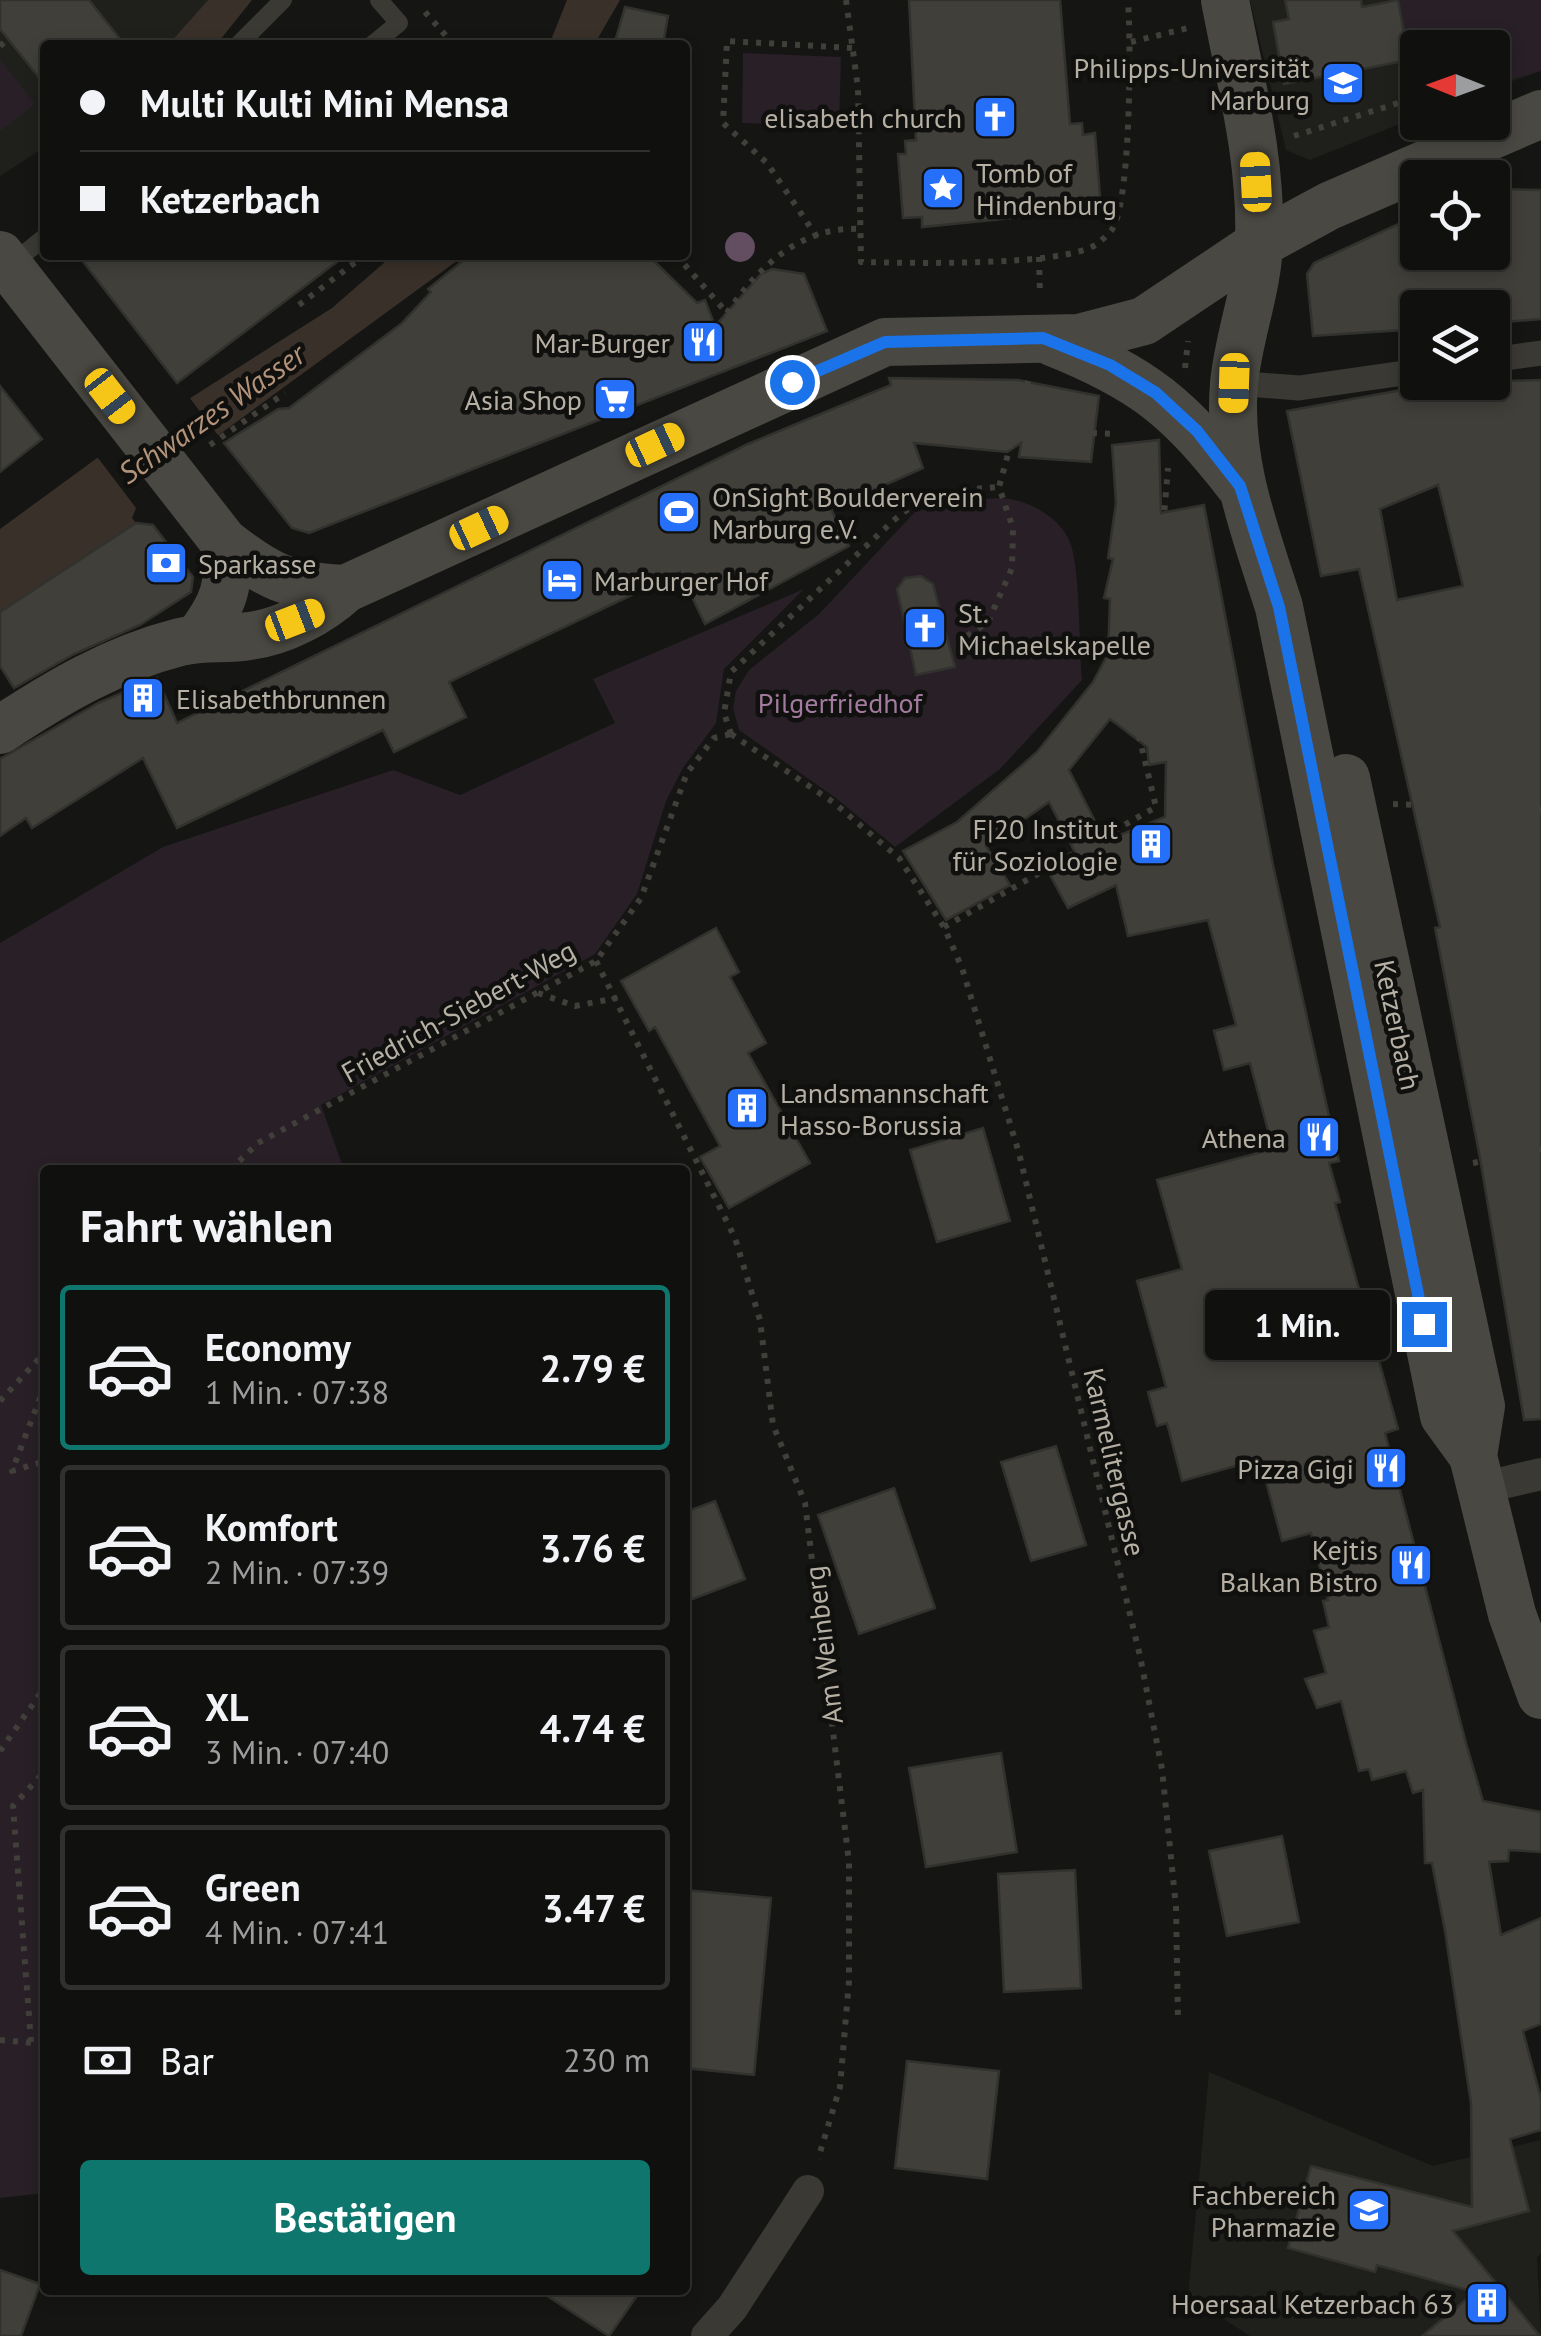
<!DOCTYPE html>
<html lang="de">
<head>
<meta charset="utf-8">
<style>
  :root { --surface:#10100e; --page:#191917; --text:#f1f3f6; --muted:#9c9d9e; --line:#30302e; --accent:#0f766e }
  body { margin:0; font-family:"PT Sans",sans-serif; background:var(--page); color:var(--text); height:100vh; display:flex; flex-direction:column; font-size:38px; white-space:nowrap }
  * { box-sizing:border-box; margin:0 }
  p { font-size:32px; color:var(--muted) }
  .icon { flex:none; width:55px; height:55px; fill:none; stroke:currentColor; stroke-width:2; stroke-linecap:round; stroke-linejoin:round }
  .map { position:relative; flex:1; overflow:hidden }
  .side { position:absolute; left:40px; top:1165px; width:650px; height:1130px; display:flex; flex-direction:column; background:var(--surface); border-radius:10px; box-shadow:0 5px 15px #0003,0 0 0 2px var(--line) }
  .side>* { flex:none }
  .hud { position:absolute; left:40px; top:40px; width:650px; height:220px; border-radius:10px; box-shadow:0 5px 15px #0003,0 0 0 2px var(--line); display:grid; align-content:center; height:220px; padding:0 40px; background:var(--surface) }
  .needle { width:65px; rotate:271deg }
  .tools { position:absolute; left:1400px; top:30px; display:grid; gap:20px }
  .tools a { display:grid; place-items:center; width:110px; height:110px; border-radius:10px; background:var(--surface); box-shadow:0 5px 15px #0003,0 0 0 2px var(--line); font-size:50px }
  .end { position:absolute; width:45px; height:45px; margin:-22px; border:12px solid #1a73e8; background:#fff; box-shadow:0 0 0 5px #fff }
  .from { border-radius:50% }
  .bubble { position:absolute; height:70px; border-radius:10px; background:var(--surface); box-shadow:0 5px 15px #0003,0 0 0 2px var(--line); font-size:32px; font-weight:700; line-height:70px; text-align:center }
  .car { position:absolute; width:30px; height:60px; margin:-30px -15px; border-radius:12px; box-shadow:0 0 8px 2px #0007; background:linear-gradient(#f5c518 24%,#345 0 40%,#f5c518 0 76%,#345 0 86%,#f5c518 0) }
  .hud b { display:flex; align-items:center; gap:35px; height:95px; font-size:38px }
  .hud b+b { border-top:2px solid var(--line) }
  .hud i { width:25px; height:25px; background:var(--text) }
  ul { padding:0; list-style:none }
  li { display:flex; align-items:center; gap:30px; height:165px; margin:0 20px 15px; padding:0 20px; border:5px solid var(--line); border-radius:10px }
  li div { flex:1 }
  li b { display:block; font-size:38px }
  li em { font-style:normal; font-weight:700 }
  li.selected { border-color:var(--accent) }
  li>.icon { width:90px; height:90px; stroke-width:1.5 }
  h2 { padding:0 40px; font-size:45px; line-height:120px }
  .pay { display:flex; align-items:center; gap:25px; height:110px; padding:0 40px; font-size:38px }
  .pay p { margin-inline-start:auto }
  .primary-button { display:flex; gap:20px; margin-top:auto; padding:20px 40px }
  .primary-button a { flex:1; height:115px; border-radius:10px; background:var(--accent); color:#fff; font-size:40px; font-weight:700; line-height:115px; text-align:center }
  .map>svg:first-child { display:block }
  .built { fill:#1f1f1c }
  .green { fill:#281f27; fill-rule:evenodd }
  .water { fill:#393029 }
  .pier { fill:#151513 }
  .building { fill:#403f3a; stroke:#31312d; stroke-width:2.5; fill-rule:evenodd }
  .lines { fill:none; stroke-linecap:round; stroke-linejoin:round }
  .path { stroke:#413f3a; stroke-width:6; stroke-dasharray:5 8; stroke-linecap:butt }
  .service { stroke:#3a3934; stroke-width:18 }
  .pedestrian { stroke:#3a3934; stroke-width:25 }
  .minor { stroke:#3a3934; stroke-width:32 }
  .secondary { stroke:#4a4842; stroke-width:48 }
  .tree { fill:#634d60 }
  .route { stroke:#1a73e8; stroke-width:12 }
  .labels { text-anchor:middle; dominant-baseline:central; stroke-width:9; stroke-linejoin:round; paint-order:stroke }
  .poi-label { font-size:28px; fill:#b6b0a4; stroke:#10100e; text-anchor:end }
  .park-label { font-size:28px; fill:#a27a9f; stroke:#10100e }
  .street-label { font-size:28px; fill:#b6b0a4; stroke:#10100e }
  .water-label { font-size:30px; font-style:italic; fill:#b39379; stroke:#10100e }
</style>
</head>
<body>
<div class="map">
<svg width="1541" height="2336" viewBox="0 0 1541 2336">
  <rect width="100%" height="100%" fill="#151513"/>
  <g class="built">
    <polygon points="0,0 208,0 168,45 45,45 45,147 0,176"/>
    <polygon points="1250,0 1541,0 1541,71 1493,88 1492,48 1418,48 1417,117 1310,160 1286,150"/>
    <polygon points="1209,2072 1433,2166 1540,2140 1541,2253 1537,2258 1541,2336 1250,2336 1188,2296"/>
  </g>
  <g class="green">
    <polygon points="1397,0 1541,0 1541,71 1493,84 1492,48 1418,48 1417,100"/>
    <polygon points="743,53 841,57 839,126 742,123"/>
    <polygon points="0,59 35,104 0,131"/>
    <path d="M1002,498C1028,500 1062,517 1071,545C1080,572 1079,647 1082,680L1000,769L895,847L836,798L739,730L733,708L736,691L749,670L819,614L915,512L959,500ZM921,576L933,584L955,666L917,675L897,589L905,578Z"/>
    <polygon points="804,589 724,669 716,723 683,768 666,801 637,894 595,954 321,1105 344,1170 45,1170 45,2193 0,2198 0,943 163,847 393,770 460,795 615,723 593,679"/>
  </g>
  <g class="water">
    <polygon points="208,0 252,0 216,45 168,45"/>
    <polygon points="567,0 620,0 594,45 549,45"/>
    <polygon points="393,255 465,255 198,450 136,523 0,612 0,529 104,453 332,308"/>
  </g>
  <polygon class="pier" points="189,397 221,439 201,454 136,523 132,518 136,508 95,454"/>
  <g class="building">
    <polygon points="0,0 89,0 125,45 45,45 45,85 0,29"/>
    <polygon points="909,0 1060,0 1070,124 1082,123 1083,135 1095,133 1100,197 1083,198 1084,211 922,227 922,217 903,218 898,154 906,154 905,141 916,140"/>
    <polygon points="1285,0 1361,0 1362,7 1398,0 1409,60 1284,84 1273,22 1289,19"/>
    <polygon points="625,7 668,16 663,45 614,45"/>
    <polygon points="1492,189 1541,190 1541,319 1492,323 1492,308 1418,308 1418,329 1313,336 1307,274 1314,263 1418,215 1418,252 1492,252"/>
    <polygon points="78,255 346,255 177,383"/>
    <polygon points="470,255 648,255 697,303 705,300 715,326 761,274 772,269 804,274 827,331 309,533 292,528 224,443 278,409 289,408 401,324 431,292 428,289"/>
    <polygon points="889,378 1018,380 1099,396 1091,462 1019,457 1021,443 1007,452 914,443 923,468 831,509 849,546 705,624 680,572 449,682 466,717 394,752 383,730 177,828 143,758 32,828 26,818 0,836 0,759 98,703 157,678 177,723 748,444 891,385"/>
    <path d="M1541,380V1419L1524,1420L1480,1158L1435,928L1440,927L1359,569L1321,576L1287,411L1418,387V395L1503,381ZM1438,485L1463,586L1397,600L1380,509Z"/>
    <polygon points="0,386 42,439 0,472"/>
    <path d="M1159,440L1161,513L1204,505L1273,865L1339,1161L1329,1163L1340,1202L1335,1203L1398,1429L1385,1433L1466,1743L1483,1801L1541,1812V1852L1509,1850L1508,1861L1489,1862L1501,1935L1541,1918V2024L1523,2031L1541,2099V2130L1510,2139L1529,2211L1453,2231L1540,2336H1422L1475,2292L1377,2265L1375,2272L1288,2248L1311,2166L1472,2207L1471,2103L1445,1931L1432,1863H1425L1423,1790L1413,1793L1406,1771L1372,1780L1369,1769L1359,1771L1341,1701L1317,1708L1305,1679L1326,1673L1314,1631L1329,1627L1323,1601L1328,1600L1311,1533L1282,1541L1260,1459L1182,1481L1167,1423L1157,1426L1148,1392L1166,1387L1137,1281L1182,1269L1157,1180L1273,1149L1250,1063L1224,1070L1214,1031L1236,1025L1208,920L1128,936L1116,885L1068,908L1050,875L1079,860L1049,802L986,846L1010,885L946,920L903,851L957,822L1037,752L1093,682L1108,654L1110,599L1104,598L1113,559L1108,558L1116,503L1112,445ZM1110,719L1147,747L1149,765L1166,762L1165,817L1105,841L1069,770Z"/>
    <polygon points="136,523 153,525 193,577 191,592 140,625 74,654 14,688 0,666 0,612"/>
    <polygon points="921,576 933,584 955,667 916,675 897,589 905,578"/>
    <polygon points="716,928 739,972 730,977 766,1043 748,1053 810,1163 729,1208 700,1157 720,1146 655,1027 649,1031 621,981"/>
    <polygon points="983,1128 1010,1221 937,1242 910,1150"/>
    <polygon points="1056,1446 1086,1545 1031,1561 1001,1462"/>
    <polygon points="894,1488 935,1608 859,1634 818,1515"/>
    <polygon points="715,1501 745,1579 685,1602 685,1512"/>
    <polygon points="1001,1753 1017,1852 926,1867 909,1768"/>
    <polygon points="1282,1836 1299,1922 1227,1936 1209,1851"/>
    <polygon points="1075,1870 1081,1988 1004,1992 998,1874"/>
    <polygon points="685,1890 771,1898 754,2075 685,2068"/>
    <polygon points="907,2061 999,2071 987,2179 895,2168"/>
    <polygon points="0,2270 40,2284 21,2336 0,2336"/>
    <polygon points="538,2290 641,2290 609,2336"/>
  </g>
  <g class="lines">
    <g class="path">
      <path d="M846,0L858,88L861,262C906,263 1064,267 1097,244C1101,241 1110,233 1113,228C1131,197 1131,40 1128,0"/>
      <polyline points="425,12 454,45"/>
      <polyline points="1131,42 1188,28"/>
      <polyline points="0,46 8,39"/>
      <polyline points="1294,136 1411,99 1418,103"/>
      <polyline points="817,237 767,163 723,123 727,41 853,48"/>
      <polyline points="676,255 727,313 746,359"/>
      <polyline points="1039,257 1040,295"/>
      <polyline points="299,305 365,255"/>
      <path d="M727,313C758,267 801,226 860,229"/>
      <polyline points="1185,368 1188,341"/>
      <polyline points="1014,430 1118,434"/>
      <polyline points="210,445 285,393"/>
      <polyline points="967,636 988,622 1012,568 1013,528 999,487 1028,381"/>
      <polyline points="731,734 833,802 899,858 944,927 962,968 1019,1153 1140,1656 1162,1769 1176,1907 1178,2019"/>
      <path d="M731,734L724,713L731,672L893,521C926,492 957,490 999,487"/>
      <polyline points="1393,804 1541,810"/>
      <polyline points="944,927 1156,807 1132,707 1161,551 1168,468"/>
      <polyline points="596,961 735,1238 760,1320 773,1425 805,1503 849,1862 849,1981 840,2087 818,2159"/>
      <polyline points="538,993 575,1006 617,998"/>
      <polyline points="1473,1163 1541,1149"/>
      <polyline points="230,1170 258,1143 596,961 641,898 687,773 714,738 731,734"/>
      <polyline points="45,1385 12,1471 45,1461"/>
      <polyline points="0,1401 45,1352"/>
      <polyline points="0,1751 45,1687"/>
      <polyline points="0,2040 45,2044"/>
      <polyline points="31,2042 13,1806 45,1771"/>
    </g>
    <g class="service">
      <polyline points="238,45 283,0"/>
      <polyline points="372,45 399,23 379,0"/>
      <polyline points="9,266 45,237"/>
    </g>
    <g class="pedestrian">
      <polyline points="1492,360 1541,353"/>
      <polyline points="1234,383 1299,388 1418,371"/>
    </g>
    <g class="minor">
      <polyline points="1481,1488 1541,1474"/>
      <polyline points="707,2336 732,2308 808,2191"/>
    </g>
    <g class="secondary">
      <path d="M1225,0C1240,80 1262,159 1259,242C1258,289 1238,337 1234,384C1227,462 1256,534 1279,607L1444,1416L1473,1456"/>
      <path d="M0,255L224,542C269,577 287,586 345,589"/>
      <path d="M1052,342C1145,379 1179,408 1240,486"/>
      <path d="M198,638C222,607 233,583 224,542"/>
      <path d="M0,730C56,693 113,659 180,642C203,636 226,640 249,636C283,632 320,612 345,589L885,342L1079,338L1144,321L1259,244L1329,206L1541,114"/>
      <polyline points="1346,778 1481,1406 1473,1456 1512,1614 1541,1695"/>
    </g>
  </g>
  <circle class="tree" cx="740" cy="247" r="15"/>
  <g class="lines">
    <polyline class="route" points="792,382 885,342 1043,338 1110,365 1156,393 1197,431 1240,486 1279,607 1424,1324"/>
  </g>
  <defs>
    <g id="university-square" transform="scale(2.25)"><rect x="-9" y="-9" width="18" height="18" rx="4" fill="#266ff9" stroke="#10100e"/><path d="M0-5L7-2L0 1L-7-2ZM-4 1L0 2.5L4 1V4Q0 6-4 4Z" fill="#fff"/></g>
    <g id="church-square" transform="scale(2.25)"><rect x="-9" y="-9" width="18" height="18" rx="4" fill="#266ff9" stroke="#10100e"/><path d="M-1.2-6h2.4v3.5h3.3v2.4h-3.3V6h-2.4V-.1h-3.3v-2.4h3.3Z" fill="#fff"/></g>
    <g id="sight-square" transform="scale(2.25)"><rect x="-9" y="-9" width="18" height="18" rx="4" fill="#266ff9" stroke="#10100e"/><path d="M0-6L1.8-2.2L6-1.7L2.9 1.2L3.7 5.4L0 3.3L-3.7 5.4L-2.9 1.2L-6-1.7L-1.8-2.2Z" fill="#fff"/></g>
    <g id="restaurant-square" transform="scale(2.25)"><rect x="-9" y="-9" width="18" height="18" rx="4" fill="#266ff9" stroke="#10100e"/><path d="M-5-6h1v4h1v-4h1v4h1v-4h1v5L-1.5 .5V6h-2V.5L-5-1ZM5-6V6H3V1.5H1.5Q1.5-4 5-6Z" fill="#fff"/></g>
    <g id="supermarket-square" transform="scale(2.25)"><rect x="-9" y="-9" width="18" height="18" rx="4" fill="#266ff9" stroke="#10100e"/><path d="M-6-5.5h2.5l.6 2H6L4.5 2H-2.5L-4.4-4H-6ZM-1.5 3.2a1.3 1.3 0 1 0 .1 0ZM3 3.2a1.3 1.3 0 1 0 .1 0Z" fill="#fff"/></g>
    <g id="stadium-square" transform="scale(2.25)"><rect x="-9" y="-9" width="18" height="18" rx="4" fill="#266ff9" stroke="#10100e"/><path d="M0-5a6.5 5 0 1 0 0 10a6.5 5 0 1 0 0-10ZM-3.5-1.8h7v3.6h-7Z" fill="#fff"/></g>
    <g id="bank-square" transform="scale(2.25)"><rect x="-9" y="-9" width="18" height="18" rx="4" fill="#266ff9" stroke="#10100e"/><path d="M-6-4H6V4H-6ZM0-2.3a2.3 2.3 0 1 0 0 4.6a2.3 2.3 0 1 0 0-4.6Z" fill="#fff"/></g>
    <g id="hotel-square" transform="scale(2.25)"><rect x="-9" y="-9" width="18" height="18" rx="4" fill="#266ff9" stroke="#10100e"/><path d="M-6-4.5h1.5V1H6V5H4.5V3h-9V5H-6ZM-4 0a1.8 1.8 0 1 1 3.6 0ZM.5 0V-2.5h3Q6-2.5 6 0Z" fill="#fff"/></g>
    <g id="building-square" transform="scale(2.25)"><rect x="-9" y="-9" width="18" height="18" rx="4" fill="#266ff9" stroke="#10100e"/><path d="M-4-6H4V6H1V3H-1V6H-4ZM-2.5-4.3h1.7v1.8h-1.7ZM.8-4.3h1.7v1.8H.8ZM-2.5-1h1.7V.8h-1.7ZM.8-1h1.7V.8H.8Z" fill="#fff"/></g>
  </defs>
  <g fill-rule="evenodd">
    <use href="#university-square" x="1343" y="83"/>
    <use href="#church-square" x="995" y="117"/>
    <use href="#sight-square" x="943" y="188"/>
    <use href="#restaurant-square" x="703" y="342"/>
    <use href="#supermarket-square" x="615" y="399"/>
    <use href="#stadium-square" x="679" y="512"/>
    <use href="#bank-square" x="166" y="563"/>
    <use href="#hotel-square" x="562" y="580"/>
    <use href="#church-square" x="925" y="628"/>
    <use href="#building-square" x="143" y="698"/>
    <use href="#building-square" x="1151" y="844"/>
    <use href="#building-square" x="747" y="1108"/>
    <use href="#restaurant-square" x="1319" y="1137"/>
    <use href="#restaurant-square" x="1386" y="1468"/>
    <use href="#restaurant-square" x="1411" y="1565"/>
    <use href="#university-square" x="1369" y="2210"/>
    <use href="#building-square" x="1487" y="2303"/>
  </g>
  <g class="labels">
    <g class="poi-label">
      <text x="1310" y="67">Philipps-Universität<tspan x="1310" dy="32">Marburg</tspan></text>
      <text x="962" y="117">elisabeth church</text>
      <text x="976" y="172" text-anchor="start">Tomb of<tspan x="976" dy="32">Hindenburg</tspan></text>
      <text x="670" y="342">Mar-Burger</text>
      <text x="582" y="399">Asia Shop</text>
      <text x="712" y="496" text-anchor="start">OnSight Boulderverein<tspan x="712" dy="32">Marburg e.V.</tspan></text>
      <text x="198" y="563" text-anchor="start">Sparkasse</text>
      <text x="594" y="580" text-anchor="start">Marburger Hof</text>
      <text x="958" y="612" text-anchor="start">St.<tspan x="958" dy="32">Michaelskapelle</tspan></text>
      <text x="176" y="698" text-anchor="start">Elisabethbrunnen</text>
      <text x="1118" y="828">F|20 Institut<tspan x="1118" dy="32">für Soziologie</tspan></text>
      <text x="780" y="1092" text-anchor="start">Landsmannschaft<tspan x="780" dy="32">Hasso-Borussia</tspan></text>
      <text x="1286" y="1137">Athena</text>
      <text x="1354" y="1468">Pizza Gigi</text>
      <text x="1378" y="1549">Kejtis<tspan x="1378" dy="32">Balkan Bistro</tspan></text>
      <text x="1336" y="2194">Fachbereich<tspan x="1336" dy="32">Pharmazie</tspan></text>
      <text x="1454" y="2303">Hoersaal Ketzerbach 63</text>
    </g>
    <g class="park-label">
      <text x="840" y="702">Pilgerfriedhof</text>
    </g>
    <g class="street-label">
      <text transform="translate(458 1011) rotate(-29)">Friedrich-Siebert-Weg</text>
      <text transform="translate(1398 1025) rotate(78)">Ketzerbach</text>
      <text transform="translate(1115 1462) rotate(77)">Karmelitergasse</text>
      <text transform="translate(823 1645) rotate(-97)">Am Weinberg</text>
    </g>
    <g class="water-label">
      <text transform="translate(211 413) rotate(-35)">Schwarzes Wasser</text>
    </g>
  </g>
</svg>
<div class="tools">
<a><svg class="needle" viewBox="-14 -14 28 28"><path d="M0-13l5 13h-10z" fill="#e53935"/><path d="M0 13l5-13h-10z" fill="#9c9d9e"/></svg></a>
<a><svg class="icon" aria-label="locate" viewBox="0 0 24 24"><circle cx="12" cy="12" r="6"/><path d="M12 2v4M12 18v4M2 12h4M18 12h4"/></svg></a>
<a><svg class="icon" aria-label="layers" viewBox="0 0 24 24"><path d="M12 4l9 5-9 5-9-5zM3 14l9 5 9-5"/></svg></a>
</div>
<i class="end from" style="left:792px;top:382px"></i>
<i class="end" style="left:1424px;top:1324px"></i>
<div class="bubble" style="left:1205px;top:1290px;width:185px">1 Min.</div>
<i class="car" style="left:1256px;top:182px;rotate:357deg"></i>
<i class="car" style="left:1234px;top:383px;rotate:182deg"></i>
<i class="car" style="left:110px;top:396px;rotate:142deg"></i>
<i class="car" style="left:655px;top:445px;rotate:65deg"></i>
<i class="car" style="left:479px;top:528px;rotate:65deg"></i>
<i class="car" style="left:295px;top:620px;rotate:69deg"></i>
<div class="hud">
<b><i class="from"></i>Multi Kulti Mini Mensa</b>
<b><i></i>Ketzerbach</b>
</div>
<section class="side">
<h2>Fahrt wählen</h2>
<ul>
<li class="selected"><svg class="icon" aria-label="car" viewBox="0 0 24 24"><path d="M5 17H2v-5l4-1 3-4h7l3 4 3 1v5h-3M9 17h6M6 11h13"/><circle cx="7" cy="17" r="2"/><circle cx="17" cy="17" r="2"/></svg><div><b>Economy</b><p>1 Min. · 07:38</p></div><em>2.79 €</em></li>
<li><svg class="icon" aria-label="car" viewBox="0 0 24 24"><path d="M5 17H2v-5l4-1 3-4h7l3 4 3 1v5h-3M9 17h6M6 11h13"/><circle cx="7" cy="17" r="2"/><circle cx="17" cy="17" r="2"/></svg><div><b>Komfort</b><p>2 Min. · 07:39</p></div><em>3.76 €</em></li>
<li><svg class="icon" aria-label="car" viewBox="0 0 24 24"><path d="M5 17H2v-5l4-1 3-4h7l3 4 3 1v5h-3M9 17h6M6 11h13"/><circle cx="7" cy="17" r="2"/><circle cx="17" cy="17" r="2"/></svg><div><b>XL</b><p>3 Min. · 07:40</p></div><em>4.74 €</em></li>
<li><svg class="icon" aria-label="car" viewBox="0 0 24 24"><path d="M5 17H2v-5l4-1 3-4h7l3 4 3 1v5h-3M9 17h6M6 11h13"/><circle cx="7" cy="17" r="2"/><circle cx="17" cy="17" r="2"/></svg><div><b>Green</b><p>4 Min. · 07:41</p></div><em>3.47 €</em></li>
</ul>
<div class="pay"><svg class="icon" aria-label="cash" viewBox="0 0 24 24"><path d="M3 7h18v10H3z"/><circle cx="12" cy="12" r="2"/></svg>Bar<p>230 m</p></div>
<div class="primary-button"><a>Bestätigen</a></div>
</section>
</div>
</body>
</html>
